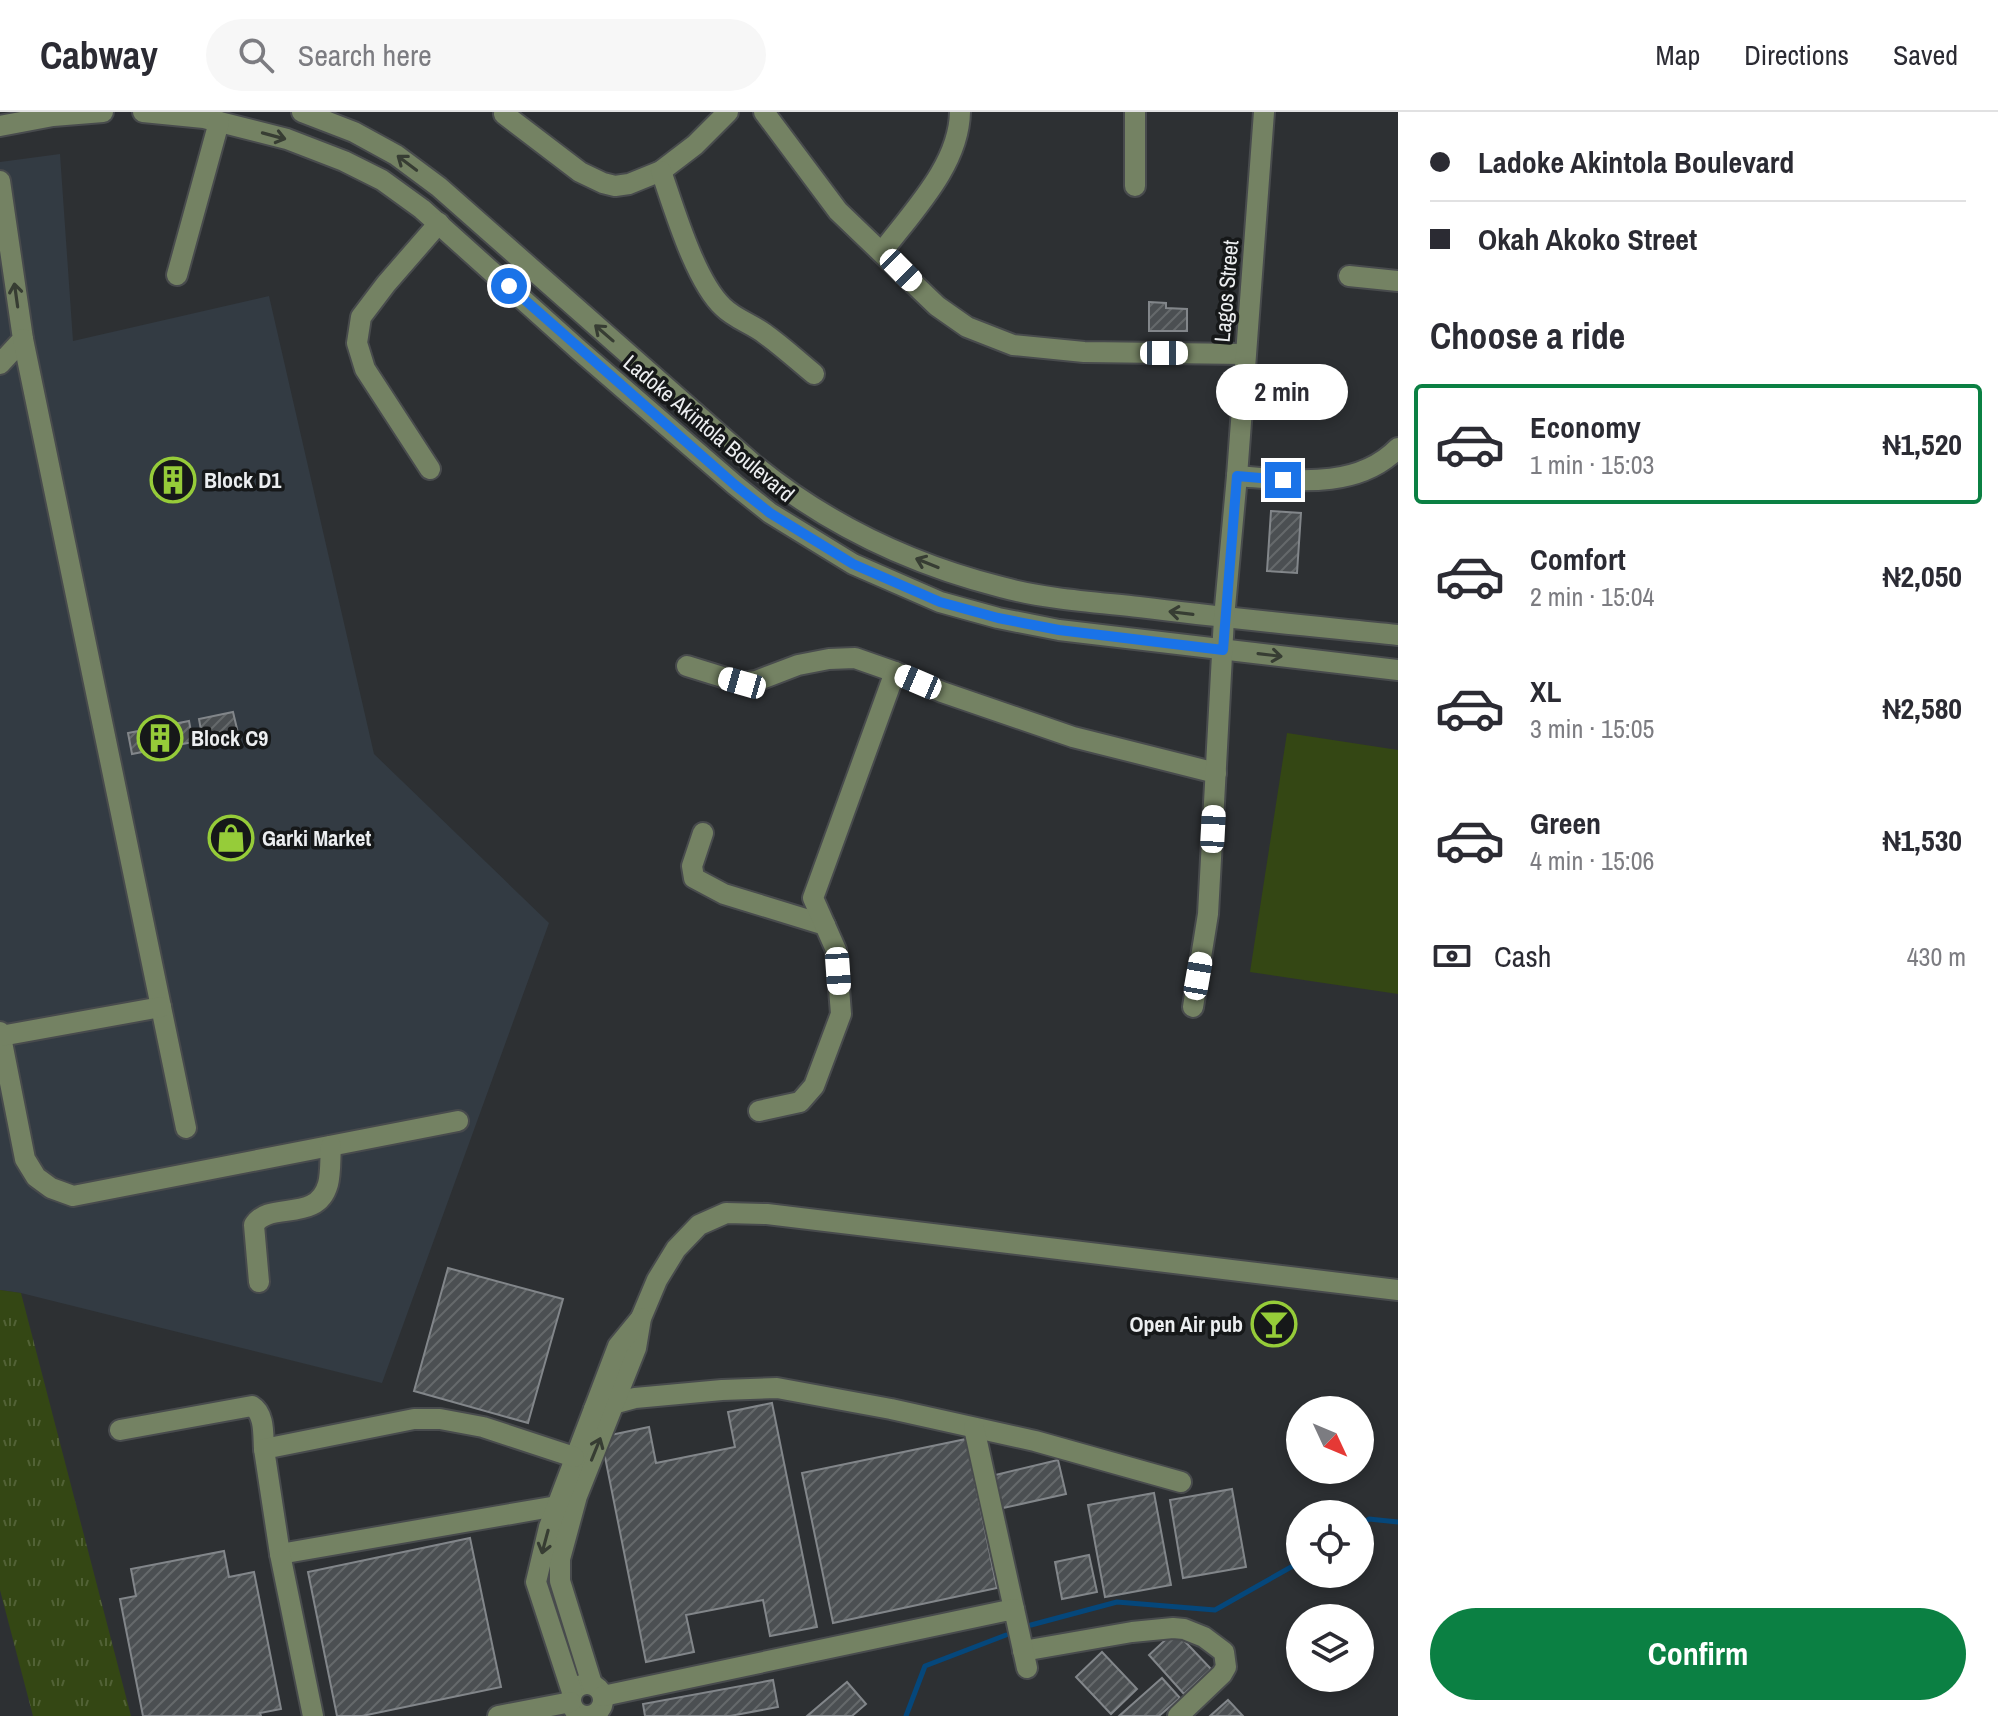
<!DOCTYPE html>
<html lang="en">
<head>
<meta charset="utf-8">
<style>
  :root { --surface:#fff; --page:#f7f7f7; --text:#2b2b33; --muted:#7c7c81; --line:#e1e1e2; --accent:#0b8043 }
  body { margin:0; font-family:"Archivo Narrow",sans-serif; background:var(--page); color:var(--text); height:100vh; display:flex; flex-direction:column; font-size:30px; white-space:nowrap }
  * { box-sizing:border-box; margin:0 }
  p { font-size:26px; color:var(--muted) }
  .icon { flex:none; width:44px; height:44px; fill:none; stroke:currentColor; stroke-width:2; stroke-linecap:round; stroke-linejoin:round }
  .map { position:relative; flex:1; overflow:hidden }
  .drawer { display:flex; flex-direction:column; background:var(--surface); width:600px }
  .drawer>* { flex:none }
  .top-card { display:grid; align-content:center; height:176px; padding:0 32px; background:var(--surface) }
  .needle { width:52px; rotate:134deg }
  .fabs { position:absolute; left:1286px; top:1284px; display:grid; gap:16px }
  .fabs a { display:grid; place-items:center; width:88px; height:88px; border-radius:50%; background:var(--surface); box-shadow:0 4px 12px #0003; font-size:40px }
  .end { position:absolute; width:36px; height:36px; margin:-18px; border:10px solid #1a73e8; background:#fff; box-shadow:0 0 0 4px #fff }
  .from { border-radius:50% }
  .bubble { position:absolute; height:56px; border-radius:28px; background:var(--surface); box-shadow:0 4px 12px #0003; font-size:26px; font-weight:700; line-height:56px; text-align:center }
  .car { position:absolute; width:24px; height:48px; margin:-24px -12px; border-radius:10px; box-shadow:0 0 6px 2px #0007; background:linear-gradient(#fff 24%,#345 0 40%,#fff 0 76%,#345 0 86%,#fff 0) }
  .top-card b { display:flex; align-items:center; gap:28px; height:76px; font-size:30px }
  .top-card b+b { border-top:2px solid var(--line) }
  .top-card i { width:20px; height:20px; background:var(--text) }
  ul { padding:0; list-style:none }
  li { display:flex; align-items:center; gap:24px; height:120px; margin:0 16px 12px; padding:0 16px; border:4px solid transparent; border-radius:8px }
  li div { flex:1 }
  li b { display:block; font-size:30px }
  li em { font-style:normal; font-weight:700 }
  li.on { border-color:var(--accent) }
  li>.icon { width:72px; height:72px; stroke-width:1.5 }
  h2 { padding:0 32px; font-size:36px; line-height:96px }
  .pay { display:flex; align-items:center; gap:20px; height:88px; padding:0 32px; font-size:30px }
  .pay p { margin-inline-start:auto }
  .cta { display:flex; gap:16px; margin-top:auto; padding:16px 32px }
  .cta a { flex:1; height:92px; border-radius:48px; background:var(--accent); color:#fff; font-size:32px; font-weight:700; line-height:92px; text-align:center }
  header { display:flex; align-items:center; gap:48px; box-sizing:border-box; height:112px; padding:0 40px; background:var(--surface); border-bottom:2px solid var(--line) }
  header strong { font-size:38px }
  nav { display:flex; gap:44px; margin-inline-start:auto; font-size:28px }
  .search { width:560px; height:72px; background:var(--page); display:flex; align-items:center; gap:20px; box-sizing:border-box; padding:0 28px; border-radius:44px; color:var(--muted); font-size:30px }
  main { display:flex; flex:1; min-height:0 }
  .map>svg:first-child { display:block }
  .built { fill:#333b43 }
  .grass { fill:url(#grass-tufts) }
  .pitch { fill:#344714 }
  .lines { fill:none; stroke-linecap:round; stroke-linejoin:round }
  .stream { stroke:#05477b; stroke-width:5 }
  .building { fill:url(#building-hatch); stroke:#82868a; stroke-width:2 }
  .minor-casing { stroke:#484b4d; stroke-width:24 }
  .minor { stroke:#748263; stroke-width:20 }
  .oneway { stroke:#373d33 }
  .route { stroke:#1a73e8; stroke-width:10 }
  .labels { text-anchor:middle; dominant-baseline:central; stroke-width:7; stroke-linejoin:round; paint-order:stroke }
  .street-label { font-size:22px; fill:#eceef0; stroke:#161819 }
  .poi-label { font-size:22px; font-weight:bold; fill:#eceef0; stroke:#161819; text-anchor:start }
</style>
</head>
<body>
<header>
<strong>Cabway</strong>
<div class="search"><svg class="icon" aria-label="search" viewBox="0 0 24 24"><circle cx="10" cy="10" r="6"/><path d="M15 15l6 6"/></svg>Search here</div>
<nav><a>Map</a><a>Directions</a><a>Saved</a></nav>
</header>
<main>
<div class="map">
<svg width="1398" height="1604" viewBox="0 0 1398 1604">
  <defs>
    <pattern id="grass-tufts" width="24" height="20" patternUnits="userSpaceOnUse" patternTransform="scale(2)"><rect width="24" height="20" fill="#344714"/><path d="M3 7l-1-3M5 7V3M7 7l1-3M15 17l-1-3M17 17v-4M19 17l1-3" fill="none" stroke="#526236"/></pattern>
    <pattern id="building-hatch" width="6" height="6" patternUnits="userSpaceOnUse" patternTransform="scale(2)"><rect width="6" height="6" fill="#4b4f52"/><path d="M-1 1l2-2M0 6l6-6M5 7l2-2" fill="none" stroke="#65696b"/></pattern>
  </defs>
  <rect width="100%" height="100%" fill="#2d3033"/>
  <polygon class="built" points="60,42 73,229 269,184 374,642 549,811 382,1271 21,1181 0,1178 0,50"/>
  <polygon class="grass" points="0,1178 21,1181 131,1604 33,1604 0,1478"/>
  <polygon class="pitch" points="1287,621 1398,638 1398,882 1250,860"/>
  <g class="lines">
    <g class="stream">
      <polyline points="1360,1413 1369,1407 1398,1410"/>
      <polyline points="1031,1513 1117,1490 1215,1498 1300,1450"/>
      <polyline points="906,1604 925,1554 1006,1523"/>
    </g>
  </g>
  <g class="building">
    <polygon points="1149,190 1166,191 1166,196 1187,197 1187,219 1149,219"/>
    <polygon points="188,353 193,376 157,384 153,360"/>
    <polygon points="1271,399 1301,401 1297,461 1267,459"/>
    <polygon points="233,600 238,621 203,630 199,607"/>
    <polygon points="189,609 193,630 132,642 128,621"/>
    <polygon points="448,1156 563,1187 528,1311 414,1279"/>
    <polygon points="772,1291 817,1515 770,1524 763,1488 686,1503 694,1540 646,1550 601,1325 649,1315 656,1351 735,1335 728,1300"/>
    <polygon points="966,1327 997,1476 833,1511 802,1361"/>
    <polygon points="1058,1348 1066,1382 994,1398 987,1365"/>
    <polygon points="1232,1377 1246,1455 1183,1466 1170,1388"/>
    <polygon points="1154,1381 1171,1473 1105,1485 1088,1393"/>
    <polygon points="470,1426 501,1575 362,1604 337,1604 308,1460"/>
    <polygon points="224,1439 229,1465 254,1460 281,1597 260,1601 261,1604 143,1604 120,1487 136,1484 131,1457"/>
    <polygon points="1089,1443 1097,1480 1062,1487 1055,1450"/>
    <polygon points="1175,1519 1211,1557 1184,1582 1149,1543"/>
    <polygon points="1102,1540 1137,1577 1111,1602 1076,1565"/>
    <polygon points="1162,1566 1180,1586 1159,1604 1119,1604"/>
    <polygon points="773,1568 778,1595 730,1604 645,1604 643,1592"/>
    <polygon points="847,1570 866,1592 852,1604 807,1604"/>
    <polygon points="1228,1588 1243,1604 1210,1604"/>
  </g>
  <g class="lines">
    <g class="minor-casing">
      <g id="minor">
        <polyline points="143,0 204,6 287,27 344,49 382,68 422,97 579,238 735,373 770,401 853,452 940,490 998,506 1059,518 1398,558"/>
        <path d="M302,0L354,20L396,43L439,75L753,352C825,411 910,452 1001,475C1045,487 1093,490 1139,495C1225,506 1311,514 1398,523"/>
        <polyline points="764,0 838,99 937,194 967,215 1013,233 1084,240 1245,242"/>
        <polyline points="1135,0 1135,74"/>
        <polyline points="504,2 580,60 603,71 615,74 629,72 661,59 695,33 728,0"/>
        <polyline points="0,14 53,4 103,0"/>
        <path d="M661,59C674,96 695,169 723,195C735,207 752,212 765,222C782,234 798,249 814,262"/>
        <polyline points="0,69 23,227 0,252"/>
        <path d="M882,140C913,99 959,53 960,0"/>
        <polyline points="177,163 219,10"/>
        <polyline points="1349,164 1398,169"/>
        <polyline points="23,227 186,1016"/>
        <polyline points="430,357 365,257 357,231 361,205 386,172 439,111"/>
        <path d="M1237,364C1291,368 1356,379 1398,336"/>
        <polyline points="687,554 742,571 756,569 798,553 829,547 855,546 895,560 942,580 1073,625 1216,661"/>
        <polyline points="703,721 692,754 694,766 724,782 825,813"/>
        <polyline points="1193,895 1208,802 1224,506 1237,364 1264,0"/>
        <polyline points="0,920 25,1047 36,1065 51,1076 73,1084 458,1009"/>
        <polyline points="1,924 161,895"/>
        <polyline points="759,999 800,990 814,974 841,902 836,838 813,786 895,560"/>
        <path d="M259,1170L254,1113C269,1088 317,1112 328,1072C331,1061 330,1046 331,1034"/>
        <polyline points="594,1297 635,1286 722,1278 777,1276 891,1297 1035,1329 1181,1370"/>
        <polyline points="974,1316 1014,1497"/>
        <path d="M120,1318L252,1294C265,1302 263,1323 264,1337"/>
        <polyline points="280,1442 557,1394"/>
        <polyline points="1023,1539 1132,1520 1173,1516 1184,1517 1204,1525 1224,1540 1226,1555 1222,1562 1178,1604"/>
        <circle cx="587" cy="1588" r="16"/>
        <polyline points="592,1572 560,1469 560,1447 577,1384 636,1236 641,1206 657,1168 676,1137 699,1113 726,1101 767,1102 1398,1178"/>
        <polyline points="572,1580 536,1470 549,1415 618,1234 641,1206"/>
        <polyline points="603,1584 1014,1497 1027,1556"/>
        <polyline points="313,1604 280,1442 264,1337 414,1307 440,1307 483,1315 574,1345"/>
        <polyline points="498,1604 571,1590"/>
      </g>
    </g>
    <use href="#minor" class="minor"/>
  </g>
  <defs><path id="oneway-shaft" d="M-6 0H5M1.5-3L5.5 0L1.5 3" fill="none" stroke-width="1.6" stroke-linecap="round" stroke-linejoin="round" transform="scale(2)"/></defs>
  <g class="oneway">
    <use href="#oneway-shaft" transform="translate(274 24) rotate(15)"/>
    <use href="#oneway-shaft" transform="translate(407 51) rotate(-143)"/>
    <use href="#oneway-shaft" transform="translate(16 183) rotate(-98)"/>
    <use href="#oneway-shaft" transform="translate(604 221) rotate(-139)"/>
    <use href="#oneway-shaft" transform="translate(927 451) rotate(-158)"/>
    <use href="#oneway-shaft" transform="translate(1181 501) rotate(-173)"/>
    <use href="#oneway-shaft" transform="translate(1270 543) rotate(7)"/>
    <use href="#oneway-shaft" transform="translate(596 1337) rotate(-68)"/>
    <use href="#oneway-shaft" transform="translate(545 1430) rotate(105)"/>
  </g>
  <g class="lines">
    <polyline class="route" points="509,174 735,373 770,401 853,452 940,490 998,506 1059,518 1223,538 1237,364 1283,368"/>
  </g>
  <defs>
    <g id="building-ring" transform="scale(2.3)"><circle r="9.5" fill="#161819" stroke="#96cc39" stroke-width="1.5"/><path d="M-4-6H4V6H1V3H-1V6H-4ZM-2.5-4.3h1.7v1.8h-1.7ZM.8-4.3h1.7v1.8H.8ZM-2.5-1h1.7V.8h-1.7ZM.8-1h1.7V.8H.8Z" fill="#96cc39"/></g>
    <g id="shop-ring" transform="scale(2.3)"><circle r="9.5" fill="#161819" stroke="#96cc39" stroke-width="1.5"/><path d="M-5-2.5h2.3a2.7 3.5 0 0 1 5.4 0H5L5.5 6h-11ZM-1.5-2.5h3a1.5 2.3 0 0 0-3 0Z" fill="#96cc39"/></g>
    <g id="bar-ring" transform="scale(2.3)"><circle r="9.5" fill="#161819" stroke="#96cc39" stroke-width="1.5"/><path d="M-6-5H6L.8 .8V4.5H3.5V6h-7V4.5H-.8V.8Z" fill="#96cc39"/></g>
  </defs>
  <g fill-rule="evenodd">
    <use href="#building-ring" x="173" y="368"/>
    <use href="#building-ring" x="160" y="626"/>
    <use href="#shop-ring" x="231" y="726"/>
    <use href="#bar-ring" x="1274" y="1212"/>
  </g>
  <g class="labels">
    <g class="street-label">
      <text transform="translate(1226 179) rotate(-85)">Lagos Street</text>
      <text transform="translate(709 316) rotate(40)">Ladoke Akintola Boulevard</text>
    </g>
    <g class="poi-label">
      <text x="204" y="368">Block D1</text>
      <text x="191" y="626">Block C9</text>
      <text x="262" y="726">Garki Market</text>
      <text x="1243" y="1212" text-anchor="end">Open Air pub</text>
    </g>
  </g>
</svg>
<div class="fabs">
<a><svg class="needle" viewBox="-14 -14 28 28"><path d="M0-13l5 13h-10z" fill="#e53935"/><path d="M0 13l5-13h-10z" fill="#7c7c81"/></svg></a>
<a><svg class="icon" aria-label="locate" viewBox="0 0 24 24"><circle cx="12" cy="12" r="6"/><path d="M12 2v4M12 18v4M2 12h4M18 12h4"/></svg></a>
<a><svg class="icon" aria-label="layers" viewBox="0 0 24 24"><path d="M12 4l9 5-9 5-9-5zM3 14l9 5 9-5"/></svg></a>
</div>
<i class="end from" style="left:509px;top:174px"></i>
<i class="end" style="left:1283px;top:368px"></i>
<div class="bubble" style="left:1216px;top:252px;width:132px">2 min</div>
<i class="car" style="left:901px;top:158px;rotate:135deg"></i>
<i class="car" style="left:1164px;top:241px;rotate:90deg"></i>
<i class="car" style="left:918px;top:570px;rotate:293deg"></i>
<i class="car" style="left:742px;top:571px;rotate:286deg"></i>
<i class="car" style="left:1213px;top:717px;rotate:3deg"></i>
<i class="car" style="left:838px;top:859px;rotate:176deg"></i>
<i class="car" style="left:1198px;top:864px;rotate:10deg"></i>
</div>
<section class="drawer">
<div class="top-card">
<b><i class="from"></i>Ladoke Akintola Boulevard</b>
<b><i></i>Okah Akoko Street</b>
</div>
<h2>Choose a ride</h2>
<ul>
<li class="on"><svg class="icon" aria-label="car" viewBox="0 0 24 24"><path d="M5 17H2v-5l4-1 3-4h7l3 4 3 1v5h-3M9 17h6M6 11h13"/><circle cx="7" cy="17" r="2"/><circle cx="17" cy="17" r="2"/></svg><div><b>Economy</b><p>1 min · 15:03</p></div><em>₦1,520</em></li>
<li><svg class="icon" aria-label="car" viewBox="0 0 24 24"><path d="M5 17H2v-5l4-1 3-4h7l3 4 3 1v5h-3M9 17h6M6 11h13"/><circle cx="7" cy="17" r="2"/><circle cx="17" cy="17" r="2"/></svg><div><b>Comfort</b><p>2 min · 15:04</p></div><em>₦2,050</em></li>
<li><svg class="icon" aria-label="car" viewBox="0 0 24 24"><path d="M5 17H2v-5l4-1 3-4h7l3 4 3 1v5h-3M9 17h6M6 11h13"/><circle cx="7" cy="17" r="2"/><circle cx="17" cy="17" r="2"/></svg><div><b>XL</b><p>3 min · 15:05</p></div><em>₦2,580</em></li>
<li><svg class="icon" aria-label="car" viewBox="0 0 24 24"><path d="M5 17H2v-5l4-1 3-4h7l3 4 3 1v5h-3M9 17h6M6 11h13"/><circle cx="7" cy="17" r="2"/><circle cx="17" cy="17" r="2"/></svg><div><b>Green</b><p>4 min · 15:06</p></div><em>₦1,530</em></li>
</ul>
<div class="pay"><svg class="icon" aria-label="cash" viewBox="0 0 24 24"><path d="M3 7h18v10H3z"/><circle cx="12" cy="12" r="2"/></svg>Cash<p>430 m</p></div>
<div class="cta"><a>Confirm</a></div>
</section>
</main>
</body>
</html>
